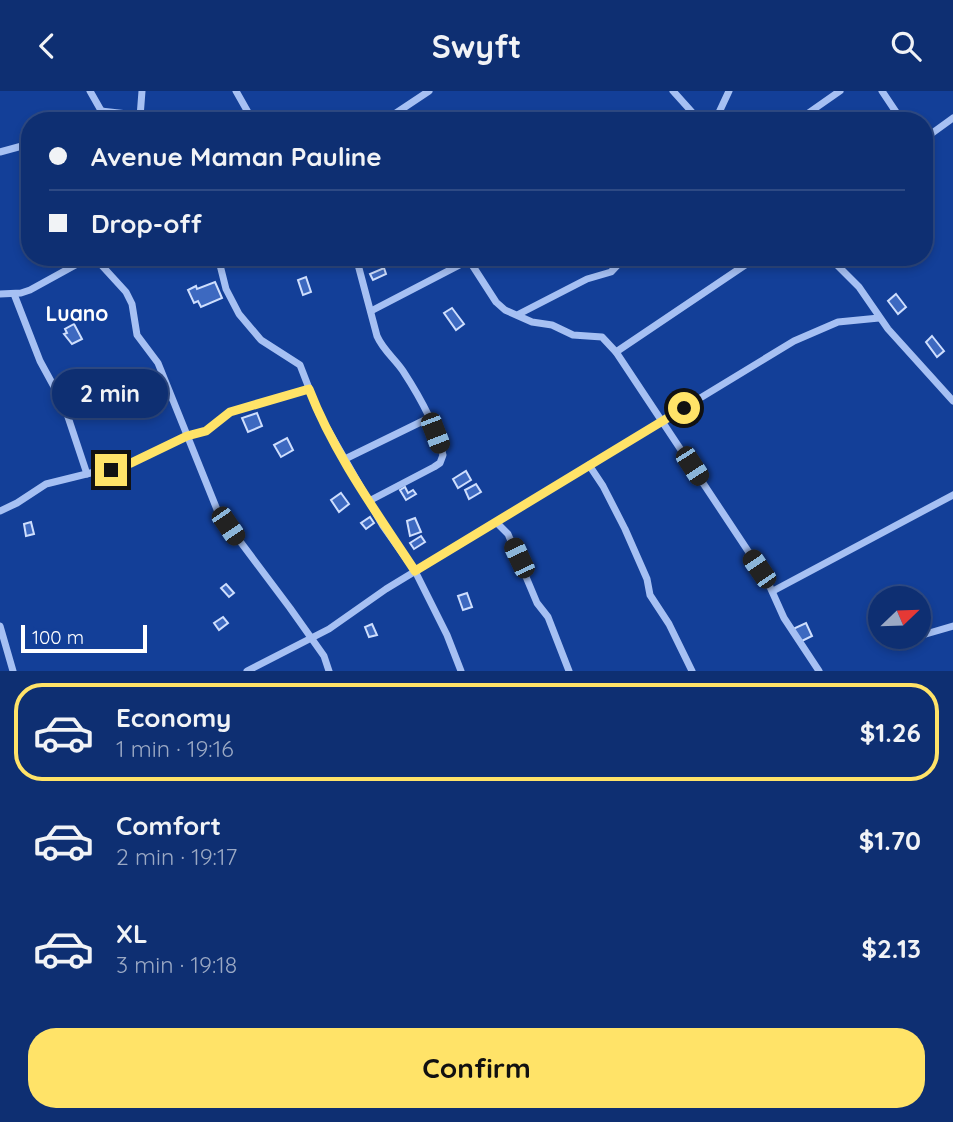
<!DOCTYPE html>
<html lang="en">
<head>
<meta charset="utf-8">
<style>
  :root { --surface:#0e2f72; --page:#1c3b7a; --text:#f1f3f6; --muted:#9ba9c4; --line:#2e4a84; --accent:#ffe368 }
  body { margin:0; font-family:Quicksand,sans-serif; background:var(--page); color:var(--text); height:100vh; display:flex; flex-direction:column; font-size:26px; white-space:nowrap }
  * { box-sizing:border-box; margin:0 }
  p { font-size:23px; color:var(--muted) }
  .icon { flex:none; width:38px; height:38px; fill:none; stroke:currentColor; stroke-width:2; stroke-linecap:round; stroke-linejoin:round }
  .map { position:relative; height:580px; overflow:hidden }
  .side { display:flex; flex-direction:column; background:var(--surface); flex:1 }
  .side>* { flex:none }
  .top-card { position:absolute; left:21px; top:21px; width:912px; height:154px; border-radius:28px; box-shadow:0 4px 10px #0003,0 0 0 2px var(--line); display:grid; align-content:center; height:154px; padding:0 28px; background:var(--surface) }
  .needle { width:46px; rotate:67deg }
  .tools { position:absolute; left:868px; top:495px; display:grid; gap:14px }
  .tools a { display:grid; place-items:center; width:63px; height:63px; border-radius:50%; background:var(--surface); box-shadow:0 4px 10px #0003,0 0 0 2px var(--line); font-size:35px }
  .scale { position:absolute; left:21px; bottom:18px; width:126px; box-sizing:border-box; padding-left:7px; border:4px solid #fff; border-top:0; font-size:19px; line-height:24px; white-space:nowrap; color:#fff; -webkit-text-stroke:5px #133f98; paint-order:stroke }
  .end { position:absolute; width:32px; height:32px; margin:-16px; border:9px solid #ffe368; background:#111; box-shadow:0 0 0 4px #111 }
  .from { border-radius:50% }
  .bubble { position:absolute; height:49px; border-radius:24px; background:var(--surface); box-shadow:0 4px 10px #0003,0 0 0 2px var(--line); font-size:23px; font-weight:700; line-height:49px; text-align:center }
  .car { position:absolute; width:21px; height:42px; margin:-21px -10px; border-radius:9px; box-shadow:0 0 5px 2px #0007; background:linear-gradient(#222 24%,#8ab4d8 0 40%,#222 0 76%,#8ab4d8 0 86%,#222 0) }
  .top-card b { display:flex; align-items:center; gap:24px; height:66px; font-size:26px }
  .top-card b+b { border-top:2px solid var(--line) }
  .top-card i { width:18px; height:18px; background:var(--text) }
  ul { padding:12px 0 0; list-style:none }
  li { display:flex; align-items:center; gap:21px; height:98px; margin:0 14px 10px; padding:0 14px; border:4px solid transparent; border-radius:28px }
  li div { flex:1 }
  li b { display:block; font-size:26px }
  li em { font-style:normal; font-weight:700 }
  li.selected { border-color:var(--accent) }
  li>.icon { width:63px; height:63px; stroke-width:1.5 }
  .button { display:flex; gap:14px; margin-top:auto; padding:14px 28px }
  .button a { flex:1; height:80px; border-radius:28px; background:var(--accent); color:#111; font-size:28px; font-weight:700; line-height:80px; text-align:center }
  header { display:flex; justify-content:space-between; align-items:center; height:91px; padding:0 28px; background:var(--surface); font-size:32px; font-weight:700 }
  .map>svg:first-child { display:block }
  .building { fill:#3d69c0; stroke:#cedefd; stroke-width:2 }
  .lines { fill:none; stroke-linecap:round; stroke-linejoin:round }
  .minor { stroke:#a6c0f3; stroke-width:7 }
  .route { stroke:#ffe368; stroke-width:9 }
  .labels { text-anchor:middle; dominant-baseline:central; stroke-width:5; stroke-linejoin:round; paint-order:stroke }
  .quarter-label { font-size:21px; font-weight:bold; fill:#fff; stroke:#133f98 }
</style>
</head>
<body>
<header><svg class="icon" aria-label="back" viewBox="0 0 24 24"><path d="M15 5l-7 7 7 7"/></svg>Swyft<svg class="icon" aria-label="search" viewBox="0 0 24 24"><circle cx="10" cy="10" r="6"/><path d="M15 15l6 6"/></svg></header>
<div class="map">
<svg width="953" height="580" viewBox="0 0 953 580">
  <rect width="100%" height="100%" fill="#133f98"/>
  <g class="building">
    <polygon points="384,177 386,183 373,189 370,183"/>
    <polygon points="306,186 311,201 303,204 298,189"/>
    <polygon points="215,191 222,207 201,216 198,210 194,212 188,199 196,195 197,198"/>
    <polygon points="896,203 906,216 898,223 888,210"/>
    <polygon points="452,217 464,233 456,239 444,222"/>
    <polygon points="74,233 82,248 72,253 64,243 67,242 65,238"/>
    <polygon points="932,245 944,260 937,266 926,251"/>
    <polygon points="146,299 147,304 153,302 154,306 141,310 138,300"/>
    <polygon points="257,322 262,335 248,341 242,327"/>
    <polygon points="287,347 293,359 281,366 274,354"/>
    <polygon points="466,380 471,389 458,397 453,388"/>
    <polygon points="476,393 481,401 469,408 465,399"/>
    <polygon points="405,396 408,402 413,399 416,403 406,409 400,399"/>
    <polygon points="341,402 349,413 339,421 331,409"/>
    <polygon points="370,426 374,432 366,438 361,432"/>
    <polygon points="415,427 421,441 410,445 407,430"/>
    <polygon points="31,431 34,443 26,445 24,433"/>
    <polygon points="421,445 425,451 414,458 410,452"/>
    <polygon points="226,493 234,502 229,506 221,497"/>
    <polygon points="467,502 472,516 463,519 458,505"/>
    <polygon points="223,526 228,532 219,539 214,532"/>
    <polygon points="806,532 812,545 800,551 793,538"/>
    <polygon points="372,533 377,544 369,546 365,536"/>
  </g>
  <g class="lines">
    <g class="minor">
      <polyline points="90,0 107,30"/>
      <polyline points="236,0 253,30"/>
      <polyline points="673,0 700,30"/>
      <polyline points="882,0 896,21"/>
      <polyline points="101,20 154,26 250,24"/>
      <polyline points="140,26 142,0"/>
      <polyline points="384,30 429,0"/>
      <polyline points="715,30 729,0"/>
      <polyline points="797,30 840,0"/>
      <polyline points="924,48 953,27"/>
      <polyline points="0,61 22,55"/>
      <polyline points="94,166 126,201 132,213 137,244 158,272 218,421 290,517 324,565 329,580"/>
      <polyline points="218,166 226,198 239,223 261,249 300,274 319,323 383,435 415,480 447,544 461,580"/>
      <path d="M356,166L377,245C383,259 395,268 403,280C420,306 436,334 443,364L440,372L434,376L369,410"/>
      <polyline points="467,166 496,211 505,219 532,231 552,234 573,244 602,246 616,261 766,487 784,527 819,580"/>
      <polyline points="829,166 859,196 888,238 953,310"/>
      <polyline points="0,203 21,202 30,199 90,166"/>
      <polyline points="14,203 40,270 64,314 87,383"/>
      <polyline points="371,220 475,166"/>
      <polyline points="519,223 587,188 611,181 625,166"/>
      <polyline points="616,261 757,166"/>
      <polyline points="345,368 429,327"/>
      <polyline points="589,374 603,395 625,438 647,488 650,504 669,533 692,580"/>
      <polyline points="0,420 17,412 46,393 131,372 187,345 206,340 230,321 309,298"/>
      <polyline points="496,431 508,443 537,512 548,526 569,580"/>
      <polyline points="773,500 953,404"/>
      <polyline points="0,535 13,580"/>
      <polyline points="919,545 953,535"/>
      <polyline points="902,549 914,546"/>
      <polyline points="247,580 329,538 386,498 794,250 838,231 879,227"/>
    </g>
  </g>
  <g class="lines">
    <path class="route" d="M111,379L131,372L187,345L206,340L230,321L309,298C334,363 377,422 415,480L684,317"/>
  </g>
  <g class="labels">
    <g class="quarter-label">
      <text x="77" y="222">Luano</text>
    </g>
  </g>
</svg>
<div class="tools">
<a><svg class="needle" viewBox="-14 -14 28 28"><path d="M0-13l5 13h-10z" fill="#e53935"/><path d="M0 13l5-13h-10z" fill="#9ba9c4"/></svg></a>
</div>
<div class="scale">100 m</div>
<i class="end from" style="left:684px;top:317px"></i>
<i class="end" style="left:111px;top:379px"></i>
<div class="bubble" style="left:52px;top:278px;width:116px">2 min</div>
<i class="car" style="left:435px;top:342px;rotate:159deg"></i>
<i class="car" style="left:692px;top:375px;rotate:147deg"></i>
<i class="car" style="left:228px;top:435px;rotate:146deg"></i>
<i class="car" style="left:519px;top:467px;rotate:335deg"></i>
<i class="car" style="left:759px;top:478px;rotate:326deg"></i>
<div class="top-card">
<b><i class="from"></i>Avenue Maman Pauline</b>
<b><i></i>Drop-off</b>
</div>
</div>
<section class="side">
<ul>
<li class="selected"><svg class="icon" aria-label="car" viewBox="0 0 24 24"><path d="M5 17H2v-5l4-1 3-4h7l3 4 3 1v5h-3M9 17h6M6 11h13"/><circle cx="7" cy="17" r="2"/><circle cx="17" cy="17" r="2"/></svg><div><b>Economy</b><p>1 min · 19:16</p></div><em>$1.26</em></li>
<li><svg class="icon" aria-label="car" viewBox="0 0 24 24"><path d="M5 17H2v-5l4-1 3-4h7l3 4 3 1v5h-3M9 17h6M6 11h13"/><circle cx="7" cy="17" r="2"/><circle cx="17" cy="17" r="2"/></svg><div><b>Comfort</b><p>2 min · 19:17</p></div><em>$1.70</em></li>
<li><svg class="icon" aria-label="car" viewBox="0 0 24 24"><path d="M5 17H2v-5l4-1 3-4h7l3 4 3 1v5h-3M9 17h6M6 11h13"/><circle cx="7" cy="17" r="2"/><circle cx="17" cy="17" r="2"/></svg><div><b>XL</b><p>3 min · 19:18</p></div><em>$2.13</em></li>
</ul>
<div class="button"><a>Confirm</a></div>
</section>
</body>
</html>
